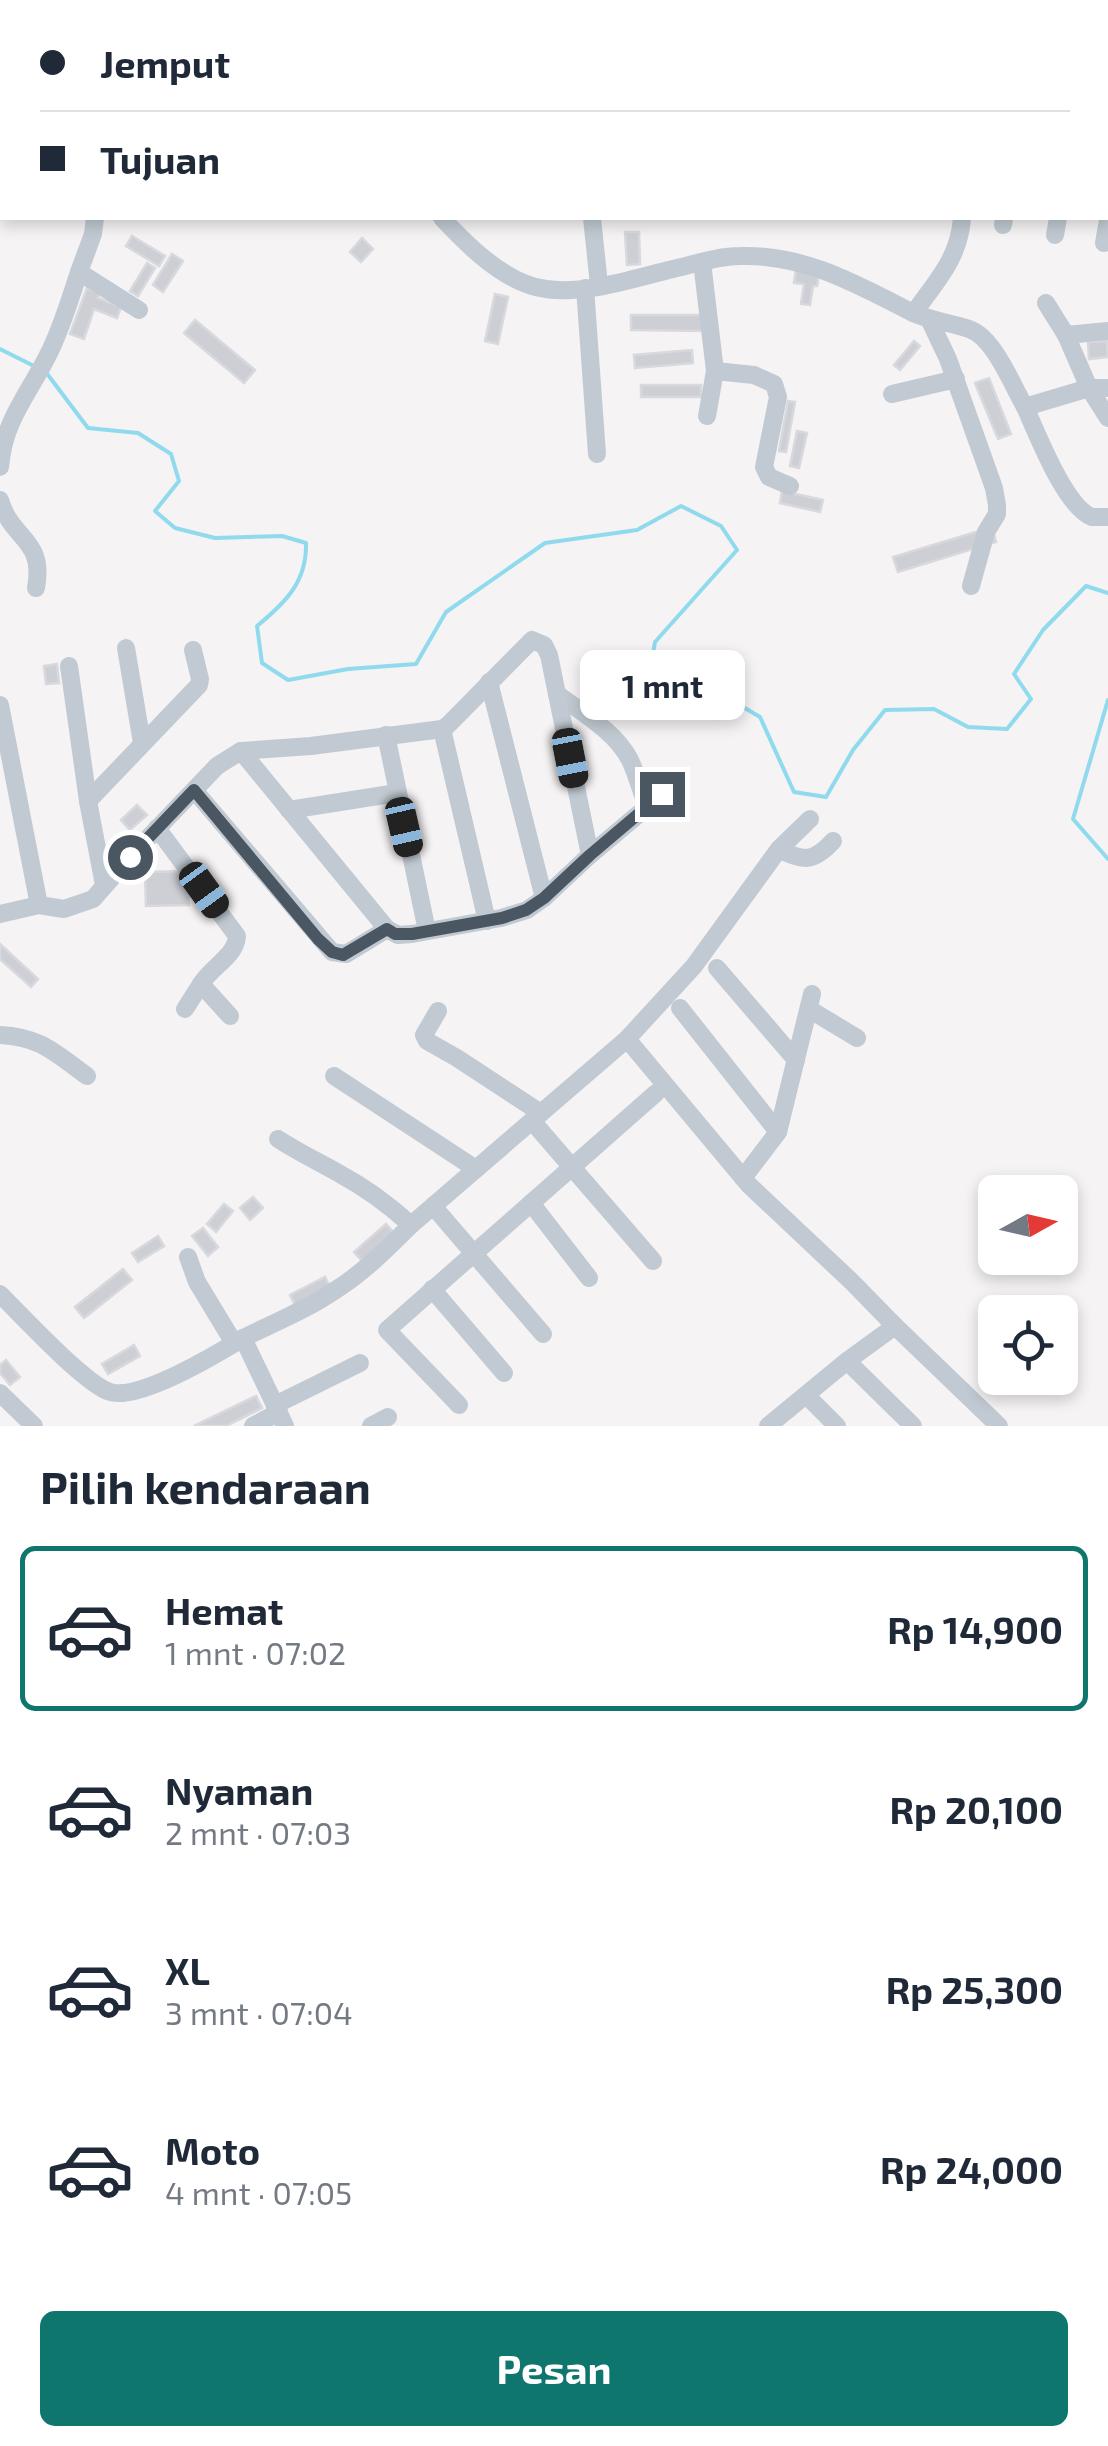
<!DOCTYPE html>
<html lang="id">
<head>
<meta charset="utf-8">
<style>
  :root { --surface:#fff; --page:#f6f6f7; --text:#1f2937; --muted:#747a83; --line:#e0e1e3; --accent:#0f766e }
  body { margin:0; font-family:"Exo 2",sans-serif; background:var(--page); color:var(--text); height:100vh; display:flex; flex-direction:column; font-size:38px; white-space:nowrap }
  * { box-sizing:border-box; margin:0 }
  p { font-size:32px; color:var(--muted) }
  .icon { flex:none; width:55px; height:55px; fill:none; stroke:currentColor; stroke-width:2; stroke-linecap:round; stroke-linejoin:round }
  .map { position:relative; height:1426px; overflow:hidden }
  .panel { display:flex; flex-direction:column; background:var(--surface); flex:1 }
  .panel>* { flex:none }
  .hud { position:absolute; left:0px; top:0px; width:1110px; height:220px; box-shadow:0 5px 15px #0003; display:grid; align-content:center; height:220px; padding:0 40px; background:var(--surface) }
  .needle { width:65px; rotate:82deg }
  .fabs { position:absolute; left:978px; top:1175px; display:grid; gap:20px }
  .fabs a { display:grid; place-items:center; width:100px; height:100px; border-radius:15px; background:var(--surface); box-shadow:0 5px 15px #0003; font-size:50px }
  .end { position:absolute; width:45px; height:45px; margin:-22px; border:12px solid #4a5661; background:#fff; box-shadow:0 0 0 5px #fff }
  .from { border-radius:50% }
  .bubble { position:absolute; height:70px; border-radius:15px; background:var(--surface); box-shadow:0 5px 15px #0003; font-size:32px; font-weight:700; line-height:70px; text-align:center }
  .car { position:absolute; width:30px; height:60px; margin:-30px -15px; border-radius:12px; box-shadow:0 0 8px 2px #0007; background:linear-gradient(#222 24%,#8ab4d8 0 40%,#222 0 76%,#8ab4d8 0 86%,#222 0) }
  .hud b { display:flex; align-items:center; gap:35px; height:95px; font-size:38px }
  .hud b+b { border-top:2px solid var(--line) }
  .hud i { width:25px; height:25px; background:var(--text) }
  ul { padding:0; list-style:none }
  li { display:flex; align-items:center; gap:30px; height:165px; margin:0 20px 15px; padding:0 20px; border:5px solid transparent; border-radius:15px }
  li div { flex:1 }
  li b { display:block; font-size:38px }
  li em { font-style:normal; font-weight:700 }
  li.current { border-color:var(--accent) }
  li>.icon { width:90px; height:90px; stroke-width:1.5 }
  h2 { padding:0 40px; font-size:45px; line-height:120px }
  .primary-button { display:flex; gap:20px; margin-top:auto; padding:20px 40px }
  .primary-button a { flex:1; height:115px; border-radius:15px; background:var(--accent); color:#fff; font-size:40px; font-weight:700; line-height:115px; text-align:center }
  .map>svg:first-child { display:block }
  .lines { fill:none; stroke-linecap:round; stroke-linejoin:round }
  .stream { stroke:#90daee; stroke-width:4 }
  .building { fill:#cdcfd5; stroke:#d7d9de; stroke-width:2.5 }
  .minor { stroke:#c1cad2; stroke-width:18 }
  .route { stroke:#4a5661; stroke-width:12 }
</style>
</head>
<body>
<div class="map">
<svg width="1108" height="1426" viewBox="0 0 1108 1426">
  <rect width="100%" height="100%" fill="#f5f3f3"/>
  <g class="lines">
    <g class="stream">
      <polyline points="0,349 36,367"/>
      <path d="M45,371L88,428L138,433L171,454L179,481L155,511L175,528L215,538L282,536L306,543C307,582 285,603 257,626L262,663L288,680L348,669L416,664L446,612L545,543L637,530L681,506L721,526L737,550L655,642L651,665L716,691L760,717L794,792L826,797L853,750L885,710L934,709L968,727L1007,729L1031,699L1014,674L1043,630L1086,586L1108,593"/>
      <polyline points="1108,700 1073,819 1108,859"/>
    </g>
  </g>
  <g class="building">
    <polygon points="625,232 639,232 640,264 627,265"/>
    <polygon points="132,236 165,256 159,266 126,246"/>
    <polygon points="362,238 373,249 361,262 350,252"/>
    <polygon points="172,254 183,261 163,292 153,285"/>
    <polygon points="147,263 155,268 138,296 130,291"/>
    <polygon points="796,270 819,274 817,286 813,286 810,305 801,304 804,284 794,283"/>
    <polygon points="87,288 99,293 98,298 121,307 117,318 94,309 84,339 70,334"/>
    <polygon points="495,294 508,297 498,344 485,341"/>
    <polygon points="631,315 707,315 707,331 631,330"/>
    <polygon points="195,320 255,370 244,383 184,333"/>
    <polygon points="914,341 920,346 900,370 894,365"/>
    <polygon points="1107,341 1108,357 1089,359 1088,342"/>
    <polygon points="692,350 693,363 635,368 634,355"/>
    <polygon points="989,378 1011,434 998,439 975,383"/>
    <rect x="641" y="385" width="60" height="12"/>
    <polygon points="788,401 795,402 786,452 779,451"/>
    <polygon points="797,431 807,433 799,468 790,466"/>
    <polygon points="782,491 823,500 820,512 780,503"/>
    <polygon points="992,527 996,542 898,572 893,557"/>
    <polygon points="57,664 59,683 46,684 44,666"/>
    <polygon points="137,805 147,815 130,830 121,820"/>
    <polygon points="188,871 189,905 146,906 145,872"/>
    <polygon points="0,944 38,979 31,987 0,959"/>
    <polygon points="253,1197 263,1208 250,1220 240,1208"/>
    <polygon points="224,1204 233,1211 216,1232 207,1224"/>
    <polygon points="386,1224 395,1234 363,1262 354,1252"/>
    <polygon points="203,1228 218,1247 208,1256 192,1236"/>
    <polygon points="158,1236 164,1246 138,1262 132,1253"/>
    <polygon points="123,1269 132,1280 84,1318 75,1307"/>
    <polygon points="325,1277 330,1287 295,1305 290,1295"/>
    <polygon points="134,1345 140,1356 108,1374 102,1364"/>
    <polygon points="6,1360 20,1377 10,1385 0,1373 0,1365"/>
    <polygon points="256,1396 262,1408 226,1426 194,1426"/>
  </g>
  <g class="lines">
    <g class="minor">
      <polyline points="336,0 336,2"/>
      <polyline points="654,0 661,2"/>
      <polyline points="36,2 38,0"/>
      <polyline points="409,2 409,0"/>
      <polyline points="531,2 532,0"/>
      <polyline points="734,2 734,0"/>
      <polyline points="887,2 887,0"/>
      <polyline points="1039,2 1040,0"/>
      <polyline points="0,97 2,97"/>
      <polyline points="95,218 93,234 79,272 139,310"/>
      <path d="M442,218C468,246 506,284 546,289C586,295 635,278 673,269C695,264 718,256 740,256C804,254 856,284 911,312C930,321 950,322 969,329C994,337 1012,385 1025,407L1089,388H1108"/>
      <polyline points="592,218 599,285"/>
      <polyline points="1003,225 1004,218"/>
      <polyline points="1055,235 1058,218"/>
      <polyline points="1104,243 1108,220"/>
      <polyline points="702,262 715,371 754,375 774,384 778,397 764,467 769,477 790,486"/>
      <polyline points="585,288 597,454"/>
      <polyline points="1046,303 1066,335 1108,331"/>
      <path d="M914,313C936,281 959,259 962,218"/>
      <polyline points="929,319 948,359 994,488 997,505 997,514 986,532 971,586"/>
      <polyline points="1066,335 1089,388 1108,418"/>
      <polyline points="892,394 956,379"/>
      <path d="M1025,407C1037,433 1065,507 1092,517C1093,517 1106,517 1108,517"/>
      <polyline points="707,416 715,371"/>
      <path d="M0,467C4,419 29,394 49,353C62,327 70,299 79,272"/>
      <path d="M0,500C12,541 45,538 36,588"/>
      <polyline points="126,648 142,743"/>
      <polyline points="69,666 88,801 104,885"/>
      <polyline points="489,682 544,898"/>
      <polyline points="0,705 39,905"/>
      <polyline points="442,729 487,921"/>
      <polyline points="386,735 427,931"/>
      <polyline points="194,790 332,952 346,954 387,929 241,751"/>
      <polyline points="88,801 199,685 200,679 193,650"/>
      <polyline points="647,807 678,780"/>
      <polyline points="289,810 397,793"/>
      <path d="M157,828L237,936C236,956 211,967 201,984L230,1016"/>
      <polyline points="779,849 810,819"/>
      <polyline points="0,914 39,905 64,909 93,899 130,857 217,766 241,751 311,746 442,729 447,726 532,640 544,645 549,655 590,855"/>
      <path d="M387,929L398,935L412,934L501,918L527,910L544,898L590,855L647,807C641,791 637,775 630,760C615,731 582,713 557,694"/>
      <polyline points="717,968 796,1060"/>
      <polyline points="680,1008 778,1132"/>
      <polyline points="185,1009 201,984"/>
      <polyline points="809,1009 857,1038"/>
      <polyline points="438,1011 424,1035 427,1041 457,1058 541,1113"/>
      <path d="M0,1035C41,1037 55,1053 87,1076"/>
      <polyline points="627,1039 749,1185 852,1282 895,1326 847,1361 768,1426"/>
      <polyline points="334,1076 476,1169"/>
      <polyline points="532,1121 653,1261"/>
      <path d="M278,1139C298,1152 319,1162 340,1174C366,1188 389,1205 411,1225"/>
      <polyline points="743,1178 778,1132 812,994"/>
      <polyline points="531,1203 589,1278"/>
      <polyline points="433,1206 543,1334"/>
      <polyline points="188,1257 197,1282 234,1343"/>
      <polyline points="432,1289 504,1373"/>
      <path d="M0,1294C22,1316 85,1384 110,1392C139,1401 217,1354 243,1338L285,1426"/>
      <polyline points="895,1326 999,1426"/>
      <path d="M243,1338C274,1323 306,1310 334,1291C363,1273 387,1249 411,1225L627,1039L694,966L779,849C803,862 814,862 833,841"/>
      <polyline points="847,1361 913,1426"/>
      <polyline points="0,1393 34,1426"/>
      <polyline points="806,1395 837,1426"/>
      <polyline points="275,1405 360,1363"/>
      <polyline points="459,1405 387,1330 656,1093"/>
      <polyline points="253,1426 279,1412"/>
      <polyline points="371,1426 388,1417"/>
    </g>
  </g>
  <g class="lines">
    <polyline class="route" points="130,857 194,790 318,939 332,952 343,955 387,929 395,934 412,934 502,918 526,910 544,898 590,855 662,794"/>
  </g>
</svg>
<div class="fabs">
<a><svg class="needle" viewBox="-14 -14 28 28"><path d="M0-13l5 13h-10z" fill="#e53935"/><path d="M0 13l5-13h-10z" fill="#747a83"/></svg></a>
<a><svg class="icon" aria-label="locate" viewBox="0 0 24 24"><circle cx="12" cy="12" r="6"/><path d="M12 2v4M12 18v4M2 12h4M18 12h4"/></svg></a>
</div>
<i class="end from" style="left:130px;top:857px"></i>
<i class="end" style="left:662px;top:794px"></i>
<div class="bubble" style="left:580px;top:650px;width:165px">1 mnt</div>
<i class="car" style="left:570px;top:758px;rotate:169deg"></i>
<i class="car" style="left:404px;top:827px;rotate:167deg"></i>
<i class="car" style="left:204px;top:890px;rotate:144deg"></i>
<div class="hud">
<b><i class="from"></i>Jemput</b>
<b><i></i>Tujuan</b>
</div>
</div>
<section class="panel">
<h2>Pilih kendaraan</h2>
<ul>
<li class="current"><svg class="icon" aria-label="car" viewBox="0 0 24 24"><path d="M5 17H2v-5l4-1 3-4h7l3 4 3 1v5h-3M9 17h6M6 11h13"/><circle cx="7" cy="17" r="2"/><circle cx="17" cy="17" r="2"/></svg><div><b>Hemat</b><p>1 mnt · 07:02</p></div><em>Rp 14,900</em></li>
<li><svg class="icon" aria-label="car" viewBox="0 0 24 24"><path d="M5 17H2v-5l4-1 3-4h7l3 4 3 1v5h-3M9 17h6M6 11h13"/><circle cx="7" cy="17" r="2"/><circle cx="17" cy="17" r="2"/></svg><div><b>Nyaman</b><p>2 mnt · 07:03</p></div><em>Rp 20,100</em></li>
<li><svg class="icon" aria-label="car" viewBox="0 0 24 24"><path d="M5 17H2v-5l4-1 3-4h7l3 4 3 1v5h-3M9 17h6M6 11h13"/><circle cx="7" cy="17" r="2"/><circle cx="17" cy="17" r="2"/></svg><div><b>XL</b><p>3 mnt · 07:04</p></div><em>Rp 25,300</em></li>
<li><svg class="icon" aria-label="car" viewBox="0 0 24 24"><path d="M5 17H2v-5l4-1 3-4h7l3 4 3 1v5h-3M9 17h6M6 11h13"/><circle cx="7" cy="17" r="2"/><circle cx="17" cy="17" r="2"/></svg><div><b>Moto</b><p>4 mnt · 07:05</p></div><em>Rp 24,000</em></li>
</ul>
<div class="primary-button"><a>Pesan</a></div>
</section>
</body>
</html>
